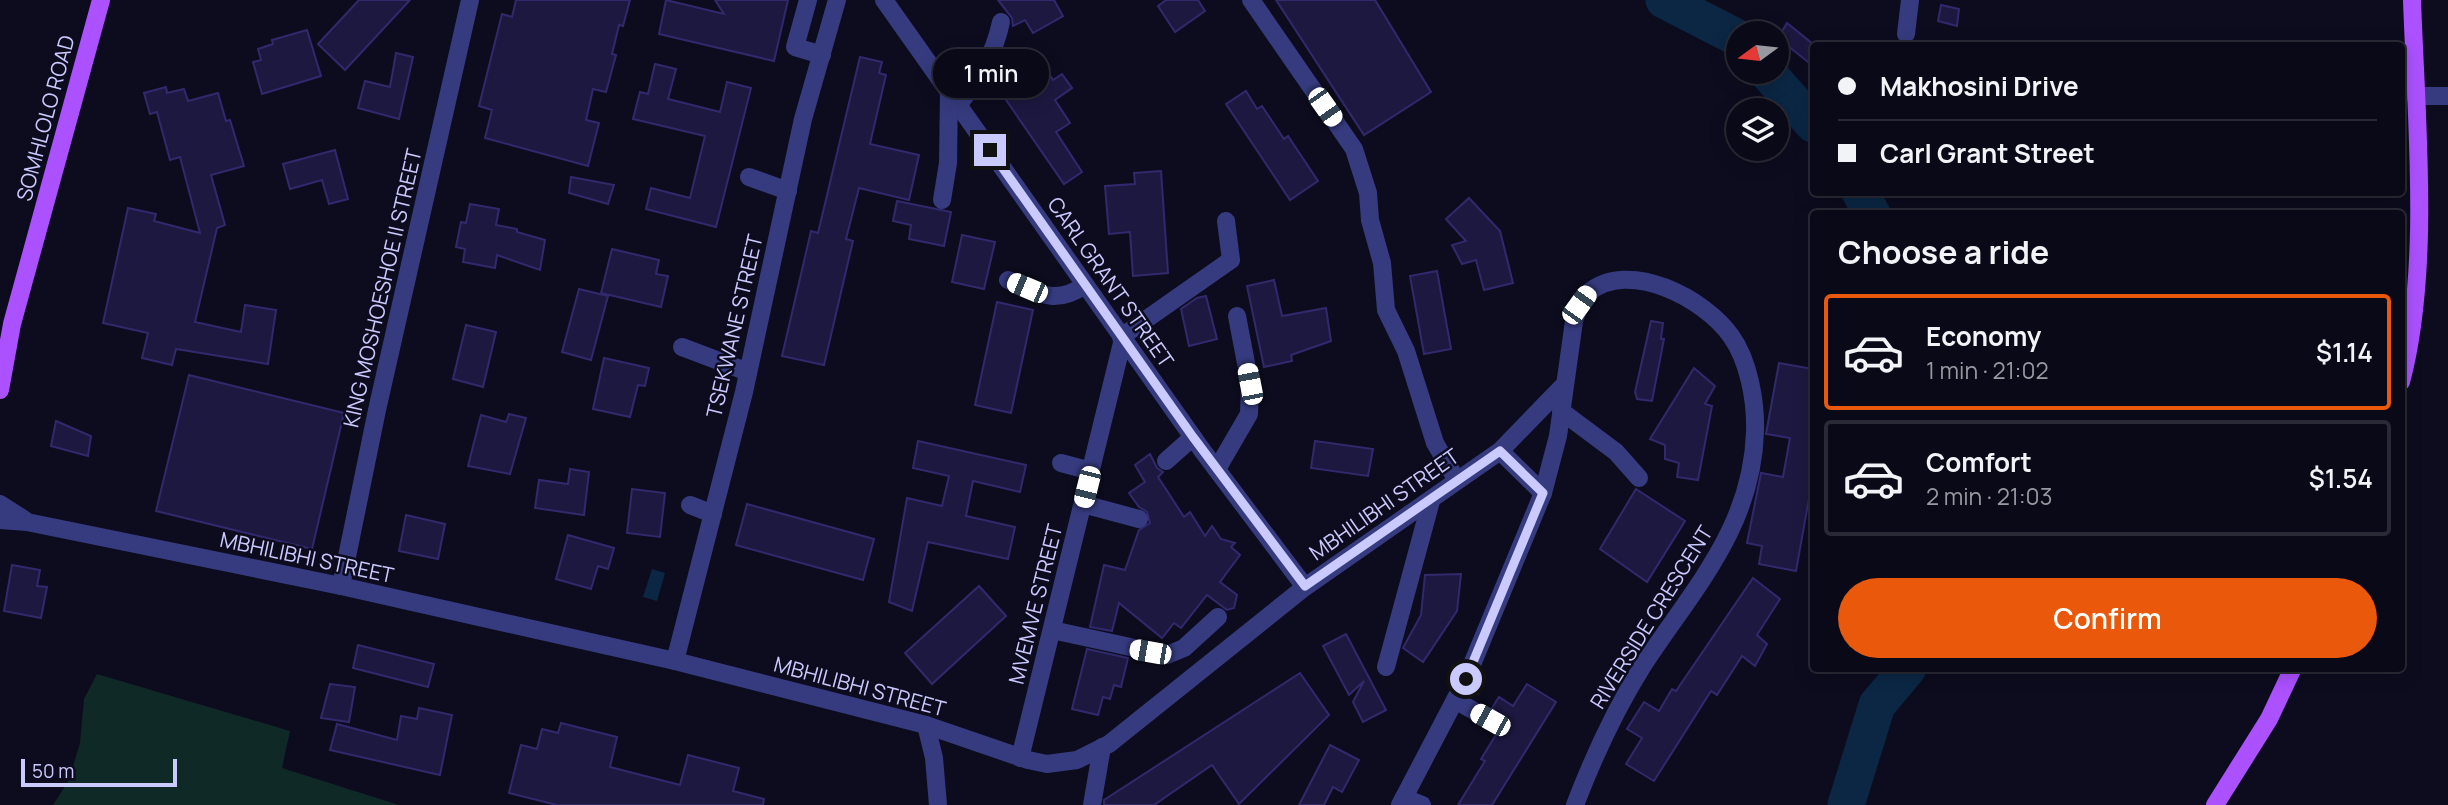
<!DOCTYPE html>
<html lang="en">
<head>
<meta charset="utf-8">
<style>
  :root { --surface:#0a0917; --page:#181724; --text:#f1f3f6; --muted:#999aa1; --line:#2a2a36; --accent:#ea580c }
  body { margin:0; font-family:Manrope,sans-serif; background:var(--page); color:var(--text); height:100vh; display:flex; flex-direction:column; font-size:26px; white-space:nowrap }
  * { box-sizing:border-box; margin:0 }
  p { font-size:23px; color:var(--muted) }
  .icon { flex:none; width:38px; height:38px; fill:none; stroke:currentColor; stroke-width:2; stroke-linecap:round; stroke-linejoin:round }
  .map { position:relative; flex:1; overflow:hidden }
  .panel { position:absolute; left:1810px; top:210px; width:595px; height:462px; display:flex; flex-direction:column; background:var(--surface); border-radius:7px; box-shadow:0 4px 18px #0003,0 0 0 2px var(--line) }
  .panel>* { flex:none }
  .hud { position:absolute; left:1810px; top:42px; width:595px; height:154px; border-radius:7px; box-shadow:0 4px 18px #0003,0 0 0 2px var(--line); display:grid; align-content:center; height:154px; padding:0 28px; background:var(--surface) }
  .needle { width:46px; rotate:255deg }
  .buttons { position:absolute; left:1726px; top:21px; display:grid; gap:14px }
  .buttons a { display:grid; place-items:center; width:63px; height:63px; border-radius:50%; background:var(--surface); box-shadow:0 4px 18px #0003,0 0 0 2px var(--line); font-size:35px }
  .scale { position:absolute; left:21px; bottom:18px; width:156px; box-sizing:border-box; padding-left:7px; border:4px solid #cbcaff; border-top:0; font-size:19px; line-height:24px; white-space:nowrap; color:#cbcaff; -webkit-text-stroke:5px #0d0c1f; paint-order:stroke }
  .end { position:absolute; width:32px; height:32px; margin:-16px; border:9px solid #cbcaff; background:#111; box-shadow:0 0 0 4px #111 }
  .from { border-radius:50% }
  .bubble { position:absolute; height:49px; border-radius:24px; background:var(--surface); box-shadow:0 4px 18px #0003,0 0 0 2px var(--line); font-size:23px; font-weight:600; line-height:49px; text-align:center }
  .car { position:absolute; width:21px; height:42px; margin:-21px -10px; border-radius:9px; box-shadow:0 0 5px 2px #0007; background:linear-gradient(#fff 24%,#345 0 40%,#fff 0 76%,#345 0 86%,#fff 0) }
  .hud b { display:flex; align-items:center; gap:24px; height:66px; font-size:26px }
  .hud b+b { border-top:2px solid var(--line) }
  .hud i { width:18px; height:18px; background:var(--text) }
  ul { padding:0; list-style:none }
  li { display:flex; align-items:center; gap:21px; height:116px; margin:0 14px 10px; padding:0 14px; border:4px solid var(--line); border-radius:7px }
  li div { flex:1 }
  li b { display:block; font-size:26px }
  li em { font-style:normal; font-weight:600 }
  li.active { border-color:var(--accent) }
  li>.icon { width:63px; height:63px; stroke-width:1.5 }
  h2 { padding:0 28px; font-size:32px; line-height:84px }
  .button { display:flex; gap:14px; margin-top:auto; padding:14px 28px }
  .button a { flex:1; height:80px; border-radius:42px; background:var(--accent); color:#fff; font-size:28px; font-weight:600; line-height:80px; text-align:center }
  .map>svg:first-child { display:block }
  .green { fill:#0f2926 }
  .water { fill:#0b2744 }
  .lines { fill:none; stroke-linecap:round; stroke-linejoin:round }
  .river { stroke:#0b2744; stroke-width:37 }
  .building { fill:#1c1840; stroke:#302a6d; stroke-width:2 }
  .minor { stroke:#363b7f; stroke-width:18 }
  .major { stroke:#ac51ff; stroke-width:18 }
  .route { stroke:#cbcaff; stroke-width:9 }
  .labels { text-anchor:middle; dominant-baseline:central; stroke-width:5; stroke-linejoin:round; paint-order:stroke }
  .street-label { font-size:21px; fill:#cbcaff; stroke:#0d0c1f }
</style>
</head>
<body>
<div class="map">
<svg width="2448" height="805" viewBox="0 0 2448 805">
  <rect width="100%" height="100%" fill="#0d0c1f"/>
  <polygon class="green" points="97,674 290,731 282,768 399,805 53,805 69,780 80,743 84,699"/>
  <polygon class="water" points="652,569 665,573 657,601 643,597"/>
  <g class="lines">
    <g class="river">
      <polyline points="1664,0 1738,38"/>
      <polyline points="1767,72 1813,124"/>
      <polyline points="1860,192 1872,214"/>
      <polyline points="1846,805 1877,705 1908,668"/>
    </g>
  </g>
  <g class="building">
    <polygon points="359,0 410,0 345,70 318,44"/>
    <polygon points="516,0 630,0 623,26 619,25 612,54 616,55 606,92 593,89 586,120 599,123 588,166 485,138 492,110 479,106 502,14 512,17"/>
    <polygon points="666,0 724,14 715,0 788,0 774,61 659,34"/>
    <polygon points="998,0 1054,0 1063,16 1033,33 1025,20 1013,26 1012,18"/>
    <polygon points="1166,0 1198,0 1205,11 1175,32 1158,6"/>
    <polygon points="1276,0 1375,0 1431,92 1364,135"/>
    <polygon points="1941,5 1959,9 1957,26 1938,21"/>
    <polygon points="1787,23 1813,44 1813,66 1778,38"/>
    <polygon points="307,30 321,76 262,94 253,62 261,60 258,49 273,44 272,40"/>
    <polygon points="396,53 413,57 399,119 358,108 365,81 390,87"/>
    <polygon points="1037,56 1053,80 1062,74 1072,88 1055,100 1070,123 1056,132 1082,172 1064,184 995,84"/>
    <polygon points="860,57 882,62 879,73 886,75 870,144 919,155 909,200 859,188 846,239 853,241 824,365 782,356 811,231 818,233"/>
    <polygon points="655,64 676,69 668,99 720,112 727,82 751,88 716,227 646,209 651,188 690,198 705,136 633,119 640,92 648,94"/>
    <polygon points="166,87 167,93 184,89 188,101 218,93 226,121 230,120 244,166 211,175 225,225 217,228 195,322 241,332 245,305 276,310 268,364 176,349 172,365 142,358 148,333 103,323 128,208 156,214 154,221 200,233 180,157 170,160 157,112 150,114 144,93"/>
    <polygon points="1246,91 1257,109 1262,106 1284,139 1288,136 1318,181 1290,200 1226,104"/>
    <polygon points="335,150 348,199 329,204 322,180 290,189 283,164"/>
    <polygon points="1161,171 1168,273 1133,276 1130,232 1109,234 1105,186 1135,184 1134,173"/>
    <polygon points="571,177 614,185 608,204 569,193"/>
    <polygon points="1469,198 1500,231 1513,283 1484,290 1476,260 1462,264 1452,245 1466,241 1446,219"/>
    <polygon points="897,201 951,212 944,246 909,239 911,225 893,221"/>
    <polygon points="470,204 499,209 496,225 517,229 517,232 545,240 540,270 497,255 495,268 463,262 465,249 456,247 461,222 466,223"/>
    <polygon points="962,235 995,242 984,289 952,282"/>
    <polygon points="612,249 659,260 656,274 668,276 661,307 601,293"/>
    <polygon points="1437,271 1451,349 1424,354 1410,276"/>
    <polygon points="1274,280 1282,316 1326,308 1331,341 1291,355 1292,361 1264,367 1247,286"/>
    <polygon points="579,289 608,296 591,360 562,352"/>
    <polygon points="1206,296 1217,339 1189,346 1181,309 1197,298"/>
    <polygon points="997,302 1033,310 1011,413 975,405"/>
    <polygon points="1651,321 1663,323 1661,339 1664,339 1652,401 1637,399 1635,392"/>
    <polygon points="466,325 496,332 483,387 453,379"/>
    <polygon points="604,358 649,368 645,386 638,385 630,417 593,409"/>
    <polygon points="1779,363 1813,369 1813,476 1796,571 1759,564 1762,546 1747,543 1761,473 1783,477 1790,438 1766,434"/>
    <polygon points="1694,368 1715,386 1705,404 1712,406 1698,480 1677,477 1679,463 1665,459 1665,445 1650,439"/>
    <polygon points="189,375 344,413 312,549 156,511"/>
    <polygon points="509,414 526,418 510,474 468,466 481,415 506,422"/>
    <polygon points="56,421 91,436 88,456 51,446"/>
    <polygon points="918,441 1026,465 1020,492 973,481 966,516 1015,527 1008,559 928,542 912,611 889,602 907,498 942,506 949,476 913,468"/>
    <polygon points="1315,441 1373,449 1368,476 1311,468"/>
    <polygon points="1150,454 1157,468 1163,472 1158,477 1184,517 1190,512 1205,536 1212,526 1221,539 1235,543 1231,547 1240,555 1220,582 1237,595 1234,608 1227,610 1207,595 1181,628 1174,623 1162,638 1119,603 1112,631 1090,627 1104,565 1125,570 1139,530 1150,523 1147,512 1139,507 1129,493 1145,482 1135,465"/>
    <polygon points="570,469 589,472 584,515 535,508 539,480 568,484"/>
    <polygon points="632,489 665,493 660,537 627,533"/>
    <polygon points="1636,489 1685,521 1647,582 1600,549"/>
    <polygon points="747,504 874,539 863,580 736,545"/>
    <polygon points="406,515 445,524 438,559 399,551"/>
    <polygon points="568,535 614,548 608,569 598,566 591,589 556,579"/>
    <polygon points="12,565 40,570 37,586 47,587 41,618 4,611"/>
    <polygon points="1461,574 1457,611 1423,662 1403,648 1421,615 1425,575"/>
    <polygon points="1753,578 1780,599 1757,635 1767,644 1755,666 1742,656 1717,695 1711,691 1654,781 1626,764 1642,738 1627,729 1644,702 1659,711 1672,689 1676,691"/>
    <polygon points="979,586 1006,616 932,684 905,653"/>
    <polygon points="1346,634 1386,710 1363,722 1353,702 1364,681 1349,695 1323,646"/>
    <polygon points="358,645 434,664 428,687 353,668"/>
    <polygon points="1087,649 1128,658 1121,687 1114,685 1110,699 1103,697 1098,715 1072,709"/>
    <polygon points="1300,673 1329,715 1239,804 1212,765 1154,805 1104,805 1104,800"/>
    <polygon points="330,684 355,687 349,722 321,718"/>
    <polygon points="1527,684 1556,702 1492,805 1458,805 1485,761 1481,759 1497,733 1493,731 1500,725 1500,715 1492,708 1499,697 1513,706"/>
    <polygon points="419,708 452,715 440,775 330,750 337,724 397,740 401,716 417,719"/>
    <polygon points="561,723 617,737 610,767 680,785 688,755 739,768 733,791 764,799 763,805 557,805 509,793 521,745 537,749 542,729 558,733"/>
    <polygon points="1330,745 1359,760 1342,792 1333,787 1324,805 1299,805"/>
  </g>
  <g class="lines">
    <g class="minor">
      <polyline points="808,0 795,47 822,55"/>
      <polyline points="884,0 1202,450 1305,587"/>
      <polyline points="1251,0 1354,149 1368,193 1370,220 1382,263 1386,310 1406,351 1435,443 1456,479"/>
      <polyline points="1906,34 1910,0"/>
      <polyline points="2415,96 2448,96"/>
      <path d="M958,105C979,79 994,55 1001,22"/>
      <polyline points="749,177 788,191"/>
      <polyline points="942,200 948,163 949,92"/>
      <path d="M1008,280C1038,293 1055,306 1085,285"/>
      <polyline points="1121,337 1231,260 1226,221"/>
      <polyline points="682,347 748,372"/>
      <polyline points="1561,411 1616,452 1639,478"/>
      <polyline points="1500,451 1543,493"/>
      <polyline points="1166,461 1193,437"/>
      <polyline points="1061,463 1091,471"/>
      <polyline points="1217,469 1249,414 1250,384 1237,316"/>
      <polyline points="0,504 25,520"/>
      <polyline points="1083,504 1139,519"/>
      <polyline points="690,505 713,514"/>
      <polyline points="0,520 27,522 341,586 675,661 926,725 1028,760 1047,764 1077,760 1109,744 1305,587 1500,451 1564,385"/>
      <polyline points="341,586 377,410 470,0"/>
      <polyline points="1052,630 1167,655 1184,648 1218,617"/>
      <polyline points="675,661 744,392 803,119 837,0"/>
      <polyline points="1386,667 1431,501"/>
      <polyline points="1455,700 1490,720"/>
      <polyline points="926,725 934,758 938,805"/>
      <polyline points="1020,758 1123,339"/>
      <polyline points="1404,798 1422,805"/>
      <polyline points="1092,805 1102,747"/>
      <path d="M1400,805L1466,679L1543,493L1558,436L1574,321C1577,312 1580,300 1588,293C1629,258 1705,299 1731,336C1749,361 1756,402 1755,432C1752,529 1692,590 1642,667C1615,710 1593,758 1575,805"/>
    </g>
    <g class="major">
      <path d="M2401,382C2431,269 2416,118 2412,0"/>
      <polyline points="0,390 12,324 101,0"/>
      <polyline points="2215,805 2269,719 2293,668"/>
    </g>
  </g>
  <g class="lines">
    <polyline class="route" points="990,150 1193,437 1305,586 1500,451 1543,493 1466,679"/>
  </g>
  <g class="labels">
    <g class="street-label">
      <text transform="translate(45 118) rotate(-75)">SOMHLOLO ROAD</text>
      <text transform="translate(1111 282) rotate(55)">CARL GRANT STREET</text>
      <text transform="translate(382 288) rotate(-77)">KING MOSHOESHOE II STREET</text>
      <text transform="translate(734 326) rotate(-77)">TSEKWANE STREET</text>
      <text transform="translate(1384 504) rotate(-35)">MBHILIBHI STREET</text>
      <text transform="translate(307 557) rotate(12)">MBHILIBHI STREET</text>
      <text transform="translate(1035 604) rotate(-76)">MVEMVE STREET</text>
      <text transform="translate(1651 617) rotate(-58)">RIVERSIDE CRESCENT</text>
      <text transform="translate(860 686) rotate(15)">MBHILIBHI STREET</text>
    </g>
  </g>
</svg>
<div class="buttons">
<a><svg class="needle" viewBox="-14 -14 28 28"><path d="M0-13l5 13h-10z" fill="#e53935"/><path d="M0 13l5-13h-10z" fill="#999aa1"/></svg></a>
<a><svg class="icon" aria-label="layers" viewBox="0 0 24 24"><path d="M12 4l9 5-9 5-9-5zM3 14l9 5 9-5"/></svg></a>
</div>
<div class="scale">50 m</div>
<i class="end from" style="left:1466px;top:679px"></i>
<i class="end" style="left:990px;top:150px"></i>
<div class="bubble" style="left:933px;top:49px;width:116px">1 min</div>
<i class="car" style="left:1325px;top:107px;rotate:145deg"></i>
<i class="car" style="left:1027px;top:288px;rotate:293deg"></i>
<i class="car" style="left:1579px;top:305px;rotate:36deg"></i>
<i class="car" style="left:1250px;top:384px;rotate:349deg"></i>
<i class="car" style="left:1087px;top:487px;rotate:194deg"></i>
<i class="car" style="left:1150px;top:652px;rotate:280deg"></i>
<i class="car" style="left:1490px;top:720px;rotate:299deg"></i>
<div class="hud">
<b><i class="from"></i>Makhosini Drive</b>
<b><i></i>Carl Grant Street</b>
</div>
<section class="panel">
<h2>Choose a ride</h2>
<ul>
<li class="active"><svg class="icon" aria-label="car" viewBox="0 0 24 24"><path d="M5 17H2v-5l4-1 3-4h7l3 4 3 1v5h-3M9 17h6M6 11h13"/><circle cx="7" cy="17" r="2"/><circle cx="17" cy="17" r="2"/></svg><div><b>Economy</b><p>1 min · 21:02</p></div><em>$1.14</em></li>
<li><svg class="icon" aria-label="car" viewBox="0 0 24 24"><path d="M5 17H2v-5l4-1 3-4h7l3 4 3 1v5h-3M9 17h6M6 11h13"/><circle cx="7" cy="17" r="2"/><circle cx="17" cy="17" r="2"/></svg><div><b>Comfort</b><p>2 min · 21:03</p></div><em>$1.54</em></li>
</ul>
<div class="button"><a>Confirm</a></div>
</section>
</div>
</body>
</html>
